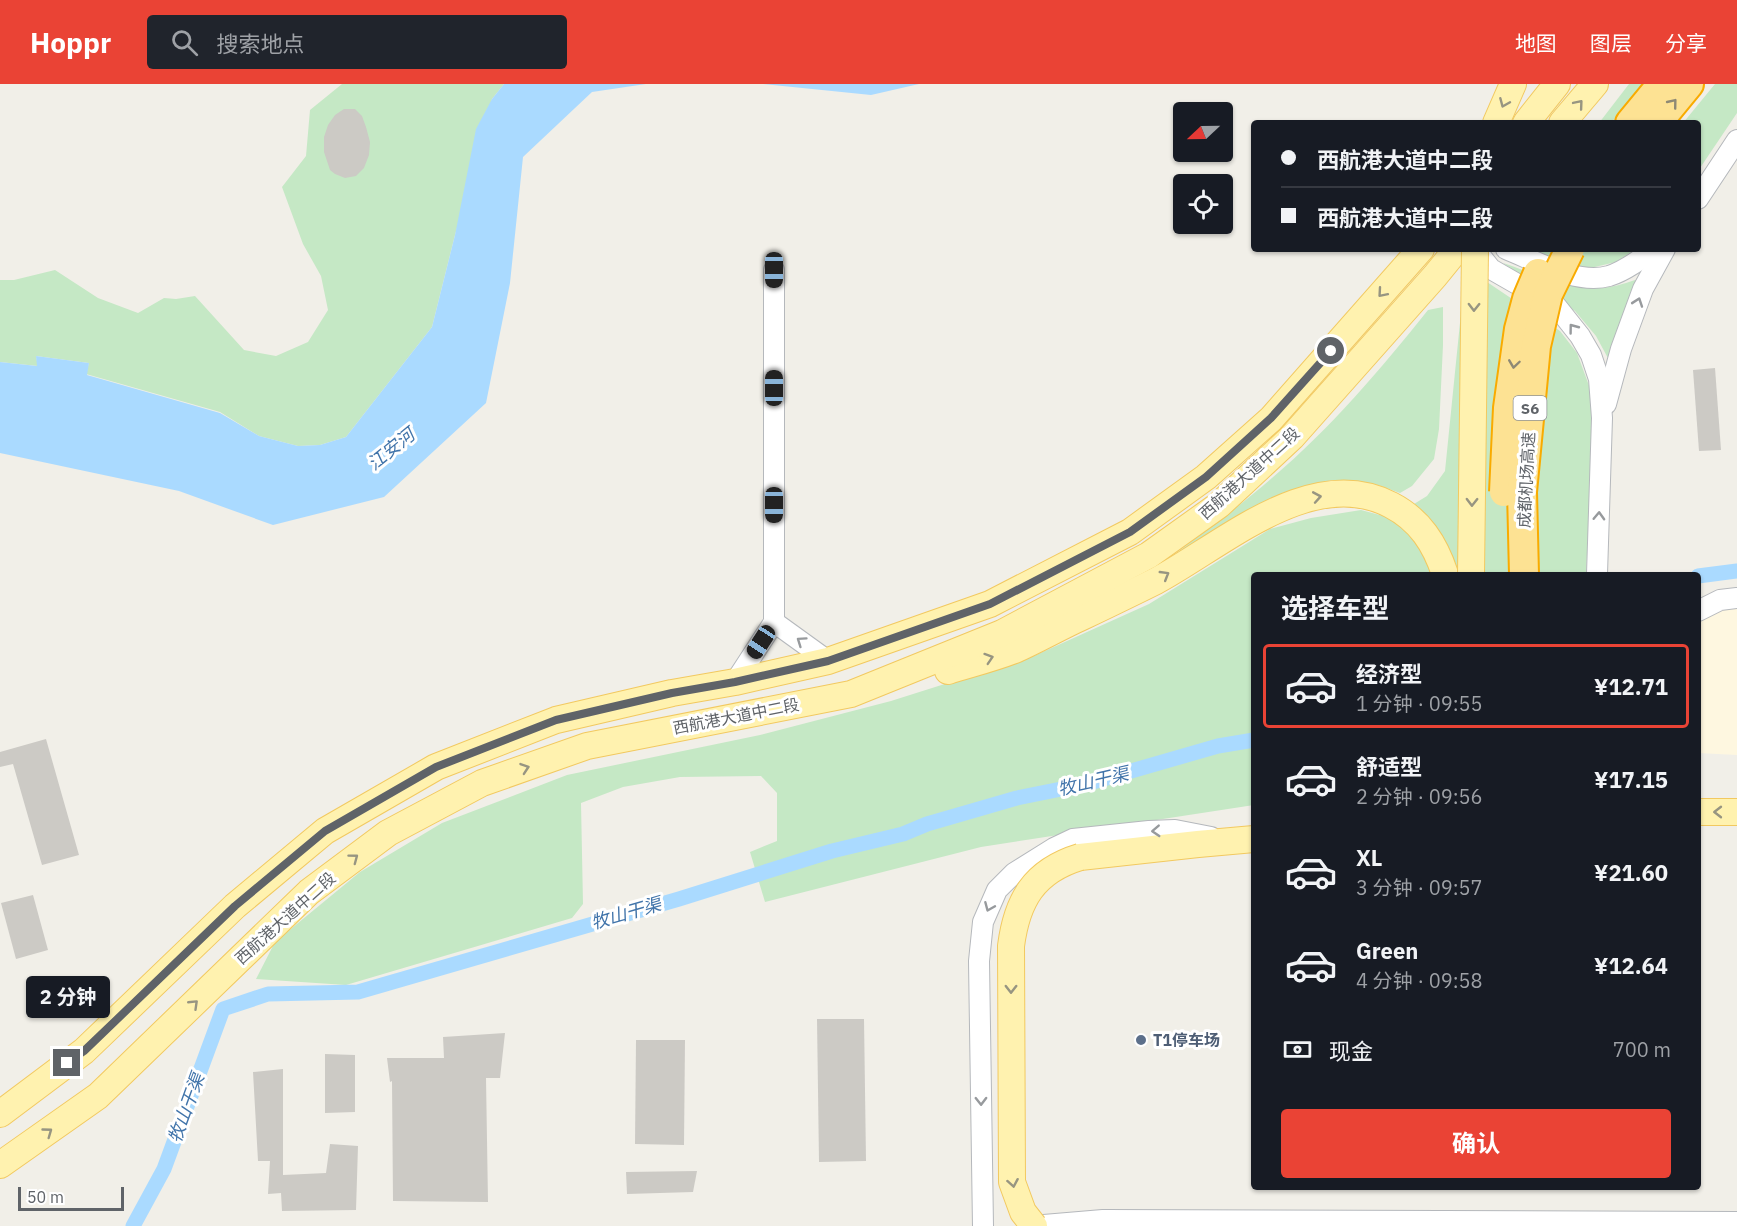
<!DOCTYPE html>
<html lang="zh">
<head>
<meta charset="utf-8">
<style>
  :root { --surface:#171b24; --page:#20242c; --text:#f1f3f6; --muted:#9ea1a6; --line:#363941; --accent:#ea4335 }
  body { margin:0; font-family:"IBM Plex Sans","Noto Sans SC",sans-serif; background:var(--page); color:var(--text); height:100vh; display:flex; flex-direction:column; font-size:22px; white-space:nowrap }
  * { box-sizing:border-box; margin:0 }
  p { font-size:20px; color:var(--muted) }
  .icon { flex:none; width:33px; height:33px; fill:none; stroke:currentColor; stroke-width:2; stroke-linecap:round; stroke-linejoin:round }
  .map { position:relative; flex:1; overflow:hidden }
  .panel { position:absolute; left:1251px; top:488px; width:450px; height:618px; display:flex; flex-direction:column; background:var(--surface); border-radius:6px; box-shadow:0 2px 4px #0004 }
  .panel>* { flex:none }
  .top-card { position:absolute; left:1251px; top:36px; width:450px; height:132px; border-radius:6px; box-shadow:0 2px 4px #0004; display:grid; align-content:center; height:132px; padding:0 30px; background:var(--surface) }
  .needle { width:39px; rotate:248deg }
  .buttons { position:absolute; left:1173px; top:18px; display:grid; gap:12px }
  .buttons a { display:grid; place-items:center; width:60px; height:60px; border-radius:6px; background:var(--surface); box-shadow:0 2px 4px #0004; font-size:30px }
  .scale { position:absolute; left:18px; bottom:15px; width:106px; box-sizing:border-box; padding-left:6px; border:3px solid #5f6368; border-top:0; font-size:16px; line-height:21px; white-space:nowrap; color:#5f6368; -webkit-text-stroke:4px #fff; paint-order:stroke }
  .end { position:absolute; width:27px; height:27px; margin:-14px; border:8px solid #5f6368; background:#fff; box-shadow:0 0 0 3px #fff }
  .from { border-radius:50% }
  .bubble { position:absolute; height:42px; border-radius:6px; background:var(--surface); box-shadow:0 2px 4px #0004; font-size:20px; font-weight:700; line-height:42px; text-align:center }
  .car { position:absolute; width:18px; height:36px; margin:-18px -9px; border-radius:8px; box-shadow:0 0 4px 2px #0007; background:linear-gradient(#222 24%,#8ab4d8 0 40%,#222 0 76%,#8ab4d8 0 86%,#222 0) }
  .top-card b { display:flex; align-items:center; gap:21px; height:57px; font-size:22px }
  .top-card b+b { border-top:2px solid var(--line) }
  .top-card i { width:15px; height:15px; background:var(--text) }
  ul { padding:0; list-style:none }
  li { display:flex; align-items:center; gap:18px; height:84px; margin:0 12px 9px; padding:0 18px; border:3px solid transparent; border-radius:6px }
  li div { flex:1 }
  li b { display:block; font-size:22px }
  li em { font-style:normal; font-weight:700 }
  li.current { border-color:var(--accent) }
  li>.icon { width:54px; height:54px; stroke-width:1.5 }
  h2 { padding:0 30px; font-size:27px; line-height:72px }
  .pay { display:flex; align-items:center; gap:15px; height:66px; padding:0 30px; font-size:22px }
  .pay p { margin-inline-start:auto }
  .button { display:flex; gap:12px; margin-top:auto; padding:12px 30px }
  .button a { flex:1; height:69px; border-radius:6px; background:var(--accent); color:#fff; font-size:24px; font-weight:700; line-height:69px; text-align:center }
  header { display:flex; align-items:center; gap:36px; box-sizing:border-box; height:84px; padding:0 30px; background:var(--accent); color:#fff }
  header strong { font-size:28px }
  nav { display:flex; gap:33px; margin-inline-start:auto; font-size:21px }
  .search { width:420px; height:54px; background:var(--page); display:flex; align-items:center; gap:15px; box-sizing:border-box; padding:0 21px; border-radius:6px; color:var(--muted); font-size:22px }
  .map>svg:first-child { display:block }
  .commercial { fill:#fef7e0 }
  .green { fill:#c5e8c5 }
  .water { fill:#aadaff }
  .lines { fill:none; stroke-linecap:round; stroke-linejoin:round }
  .canal { stroke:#aadaff; stroke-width:15 }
  .building { fill:#cccac5 }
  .minor-casing { stroke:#b5b8bc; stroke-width:22 }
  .major-casing { stroke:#f2c960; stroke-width:28 }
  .highway-casing { stroke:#f9ab00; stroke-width:32 }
  .minor { stroke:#fff; stroke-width:20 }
  .major { stroke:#fff2af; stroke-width:26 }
  .highway { stroke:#fde293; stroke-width:28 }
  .major-bridge-casing { stroke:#f2c960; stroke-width:28; stroke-linecap:butt }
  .highway-bridge-casing { stroke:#f9ab00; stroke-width:32; stroke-linecap:butt }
  .major-bridge { stroke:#fff2af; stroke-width:26 }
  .highway-bridge { stroke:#fde293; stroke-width:28 }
  .oneway { stroke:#979581 }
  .oneway2 { stroke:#8e8975 }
  .oneway3 { stroke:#979a9d }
  .route { stroke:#5f6368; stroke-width:8 }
  .service-dot { fill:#5c6f8a; stroke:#fff; stroke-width:2 }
  .labels { text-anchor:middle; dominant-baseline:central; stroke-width:6; stroke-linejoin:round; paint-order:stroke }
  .shield { fill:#fff; stroke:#8f9295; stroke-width:1.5 }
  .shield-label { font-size:15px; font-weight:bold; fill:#5f6368 }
  .street-label { font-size:16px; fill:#5f6368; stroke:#fff }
  .service-label { font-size:16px; font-weight:bold; fill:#4e5e75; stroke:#fff; text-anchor:start }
  .water-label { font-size:18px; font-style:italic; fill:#4174aa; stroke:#fff }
</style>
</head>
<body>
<header>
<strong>Hoppr</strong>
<div class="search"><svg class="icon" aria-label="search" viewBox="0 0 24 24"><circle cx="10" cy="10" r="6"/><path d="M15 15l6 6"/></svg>搜索地点</div>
<nav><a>地图</a><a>图层</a><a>分享</a></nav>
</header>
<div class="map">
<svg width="1737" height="1142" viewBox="0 0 1737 1142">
  <rect width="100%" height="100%" fill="#f1efe8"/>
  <polygon class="commercial" points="1737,521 1737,671 1698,669 1698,542 1702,535 1713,526"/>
  <g class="green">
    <polygon points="342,0 504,0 492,15 455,151 432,243 346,353 320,361 298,362 259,352 220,328 86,290 89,279 36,272 38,282 0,278 0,196 14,196 55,186 98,214 138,229 164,214 176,215 195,212 244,266 276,272 308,258 328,226 321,192 303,160 282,103 306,72 310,26"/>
    <polygon points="1629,0 1643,0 1611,39 1599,39"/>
    <polygon points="1715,0 1737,0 1737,29 1698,87 1698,39 1683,39"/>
    <polygon points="1530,165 1636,165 1616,178 1582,186"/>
    <path d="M1503,179C1530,188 1569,205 1598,204C1611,204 1623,200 1635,196L1637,199L1609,276L1596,252L1575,227Z"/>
    <polygon points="1487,198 1560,247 1577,269 1591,307 1593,344 1586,490 1254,490 1254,721 981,763 765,818 750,768 777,757 777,709 761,692 680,693 623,703 581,719 583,820 572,834 346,901 256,895 275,858 360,788 442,739 567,691 760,651 891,617 1036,571 1149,520 1270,445 1311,434 1361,426 1391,434 1427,412 1445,387 1462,219"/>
    <path d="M1443,223V261L1439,345L1434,375L1412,402L1400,409L1378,401L1332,396L1283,409L1153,487C1193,456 1234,427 1272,394C1331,344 1380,286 1428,226Z"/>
  </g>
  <g class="water">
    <polygon points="504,0 646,0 592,8 523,73 510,199 486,319 384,413 273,441 179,407 0,369 0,278 37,282 36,272 89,279 87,291 220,329 259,352 298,362 320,361 346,353 432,243 455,151 476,45 492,15"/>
    <polygon points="763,0 919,0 871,11"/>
  </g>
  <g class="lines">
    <g class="canal">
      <polyline points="1698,492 1737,487"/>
      <polyline points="133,1142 164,1085 223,925 268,910 358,908 679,815 832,767 903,750 927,740 1017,714 1086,700 1218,662 1254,656"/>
    </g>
  </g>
  <g class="building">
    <polygon points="344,25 355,25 362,32 366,43 370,58 369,71 364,84 356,92 345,94 335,90 330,86 324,68 324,53 328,41 335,31"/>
    <polygon points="1715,284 1721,366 1699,367 1693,286"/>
    <polygon points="46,655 79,771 42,781 13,680 0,683 0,668"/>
    <polygon points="33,811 48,866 16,875 1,819"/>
    <polygon points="817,935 864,935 866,1077 819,1078"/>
    <polygon points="505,949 500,994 486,994 488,1118 393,1117 392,997 390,998 387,974 444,974 443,953"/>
    <polygon points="636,956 685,956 684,1061 635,1060"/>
    <polygon points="325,970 355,971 355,1028 325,1029"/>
    <polygon points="283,985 283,1091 326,1089 330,1060 358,1062 356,1126 282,1127 281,1109 268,1110 270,1077 258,1077 253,988"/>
    <polygon points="697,1087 693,1108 627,1110 626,1088"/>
  </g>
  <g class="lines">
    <g class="minor-casing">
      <g id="minor">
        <polyline points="1698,115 1737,56"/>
        <polyline points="1475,165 1491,185 1557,223 1580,252 1591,271 1599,295 1602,334 1597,490"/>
        <path d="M1506,165C1536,177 1576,201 1609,192C1625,187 1641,175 1654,165"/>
        <polyline points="1606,320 1621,265 1643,205 1665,165"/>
        <polyline points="1698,527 1720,516 1737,514"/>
        <polyline points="774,538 828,577"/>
        <polyline points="735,598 774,538 774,186"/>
        <polyline points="983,1142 979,877 983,838 997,806 1014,789 1054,764 1073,755 1149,747 1175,746 1211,753"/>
        <polyline points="1032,1142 1103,1136 1737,1138"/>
      </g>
    </g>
    <g class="major-casing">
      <g id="major">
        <polyline points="1496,39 1513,0"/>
        <polyline points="1526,39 1557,0"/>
        <polyline points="1562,39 1595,0"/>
        <path d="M948,587C970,580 995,574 1017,565C1039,555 1060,543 1082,533C1107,521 1132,509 1156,497C1223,461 1312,379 1391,421C1420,436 1435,460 1445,490"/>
        <polyline points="1698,728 1737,728"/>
        <polyline points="1080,773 1198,760 1254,755"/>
        <polyline points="0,1030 84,967 235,822 325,747 436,683 556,636 672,609 735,598 828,577 990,520 1130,448 1206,393 1271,335 1421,165"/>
        <polyline points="0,1081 98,1012 309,808 388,749 482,699 587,662 851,610 1002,549 1149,471 1219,421 1292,353 1435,192 1457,165"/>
      </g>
    </g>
    <g class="highway-casing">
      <g id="highway">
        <polyline points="1630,39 1662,0"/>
        <polyline points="1657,39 1689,0"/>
      </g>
    </g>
    <use href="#minor" class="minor"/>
    <use href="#major" class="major"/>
    <use href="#highway" class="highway"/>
    <g class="major-bridge-casing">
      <g id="major-bridge">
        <polyline points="1471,490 1475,165"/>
        <path d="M1034,1142L1023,1128L1012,1098L1011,862C1017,816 1034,787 1080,773"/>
      </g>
    </g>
    <g class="highway-bridge-casing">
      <g id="highway-bridge">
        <polyline points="1504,408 1508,324 1519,245 1527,215 1538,189"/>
        <polyline points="1524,490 1522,408 1536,262 1548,210 1570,165"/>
      </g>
    </g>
    <use href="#major-bridge" class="major-bridge"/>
    <use href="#highway-bridge" class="highway-bridge"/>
  </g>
  <defs><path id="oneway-chevron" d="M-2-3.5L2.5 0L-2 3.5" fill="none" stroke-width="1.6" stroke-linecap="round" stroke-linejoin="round" transform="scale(1.5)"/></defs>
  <g class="oneway">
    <use href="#oneway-chevron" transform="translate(1504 19) rotate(113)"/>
    <use href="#oneway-chevron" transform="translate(1579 20) rotate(-50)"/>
    <use href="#oneway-chevron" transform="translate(1382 209) rotate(131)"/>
    <use href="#oneway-chevron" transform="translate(1474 223) rotate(91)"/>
    <use href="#oneway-chevron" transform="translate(1317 413) rotate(-10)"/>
    <use href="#oneway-chevron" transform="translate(1472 418) rotate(91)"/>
    <use href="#oneway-chevron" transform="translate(1165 491) rotate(-31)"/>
    <use href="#oneway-chevron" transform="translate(989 574) rotate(-18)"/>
    <use href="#oneway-chevron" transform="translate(525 684) rotate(-19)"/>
    <use href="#oneway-chevron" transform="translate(1718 728) rotate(-180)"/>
    <use href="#oneway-chevron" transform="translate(354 774) rotate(-37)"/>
    <use href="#oneway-chevron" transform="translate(1011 905) rotate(90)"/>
    <use href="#oneway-chevron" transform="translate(194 920) rotate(-44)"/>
    <use href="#oneway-chevron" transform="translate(48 1048) rotate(-36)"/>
    <use href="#oneway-chevron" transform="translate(1013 1099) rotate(80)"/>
  </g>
  <g class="oneway2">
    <use href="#oneway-chevron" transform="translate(1673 19) rotate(-51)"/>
    <use href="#oneway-chevron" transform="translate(1514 280) rotate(98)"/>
  </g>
  <g class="oneway3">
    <use href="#oneway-chevron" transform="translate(1638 218) rotate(-71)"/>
    <use href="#oneway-chevron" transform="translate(1573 244) rotate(-127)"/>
    <use href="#oneway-chevron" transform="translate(1599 432) rotate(-88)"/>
    <use href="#oneway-chevron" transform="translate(801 557) rotate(-145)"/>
    <use href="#oneway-chevron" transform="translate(1156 747) rotate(177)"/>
    <use href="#oneway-chevron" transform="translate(989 823) rotate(113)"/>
    <use href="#oneway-chevron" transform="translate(981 1017) rotate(89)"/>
  </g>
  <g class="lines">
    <polyline class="route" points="67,979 84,967 235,822 325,747 436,683 556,636 672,609 735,598 828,577 990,520 1130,448 1206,393 1271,334 1331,267"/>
  </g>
  <circle class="service-dot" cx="1141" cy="956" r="6"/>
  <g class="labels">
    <rect class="shield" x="1513.5" y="312" width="33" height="24" rx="4.5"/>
    <g class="shield-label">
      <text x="1530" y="324">S6</text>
    </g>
    <g class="street-label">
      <text transform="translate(1249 389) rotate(-42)">西航港大道中二段</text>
      <text transform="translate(1526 396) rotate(-87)">成都机场高速</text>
      <text transform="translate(736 632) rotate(-11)">西航港大道中二段</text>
      <text transform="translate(285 834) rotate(-42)">西航港大道中二段</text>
    </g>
    <g class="service-label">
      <text x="1153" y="956">T1停车场</text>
    </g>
    <g class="water-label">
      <text transform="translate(391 365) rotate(-39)">江安河</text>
      <text transform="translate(1093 697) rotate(-13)">牧山干渠</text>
      <text transform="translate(626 829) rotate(-16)">牧山干渠</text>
      <text transform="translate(186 1024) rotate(-70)">牧山干渠</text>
    </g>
  </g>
</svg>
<div class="buttons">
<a><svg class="needle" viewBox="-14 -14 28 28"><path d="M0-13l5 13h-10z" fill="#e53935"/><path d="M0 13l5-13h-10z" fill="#9ea1a6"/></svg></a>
<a><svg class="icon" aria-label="locate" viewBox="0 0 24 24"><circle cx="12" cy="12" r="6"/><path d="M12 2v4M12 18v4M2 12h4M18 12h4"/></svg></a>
</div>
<div class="scale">50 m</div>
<i class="end from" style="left:1331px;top:267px"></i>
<i class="end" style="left:67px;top:979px"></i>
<div class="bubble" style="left:26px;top:892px;width:84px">2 分钟</div>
<i class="car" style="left:774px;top:186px;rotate:180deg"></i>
<i class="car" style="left:774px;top:304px;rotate:0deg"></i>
<i class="car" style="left:774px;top:421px;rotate:180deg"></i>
<i class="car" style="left:761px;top:558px;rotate:213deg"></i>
<div class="top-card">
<b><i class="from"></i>西航港大道中二段</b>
<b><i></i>西航港大道中二段</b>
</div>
<section class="panel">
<h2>选择车型</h2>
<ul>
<li class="current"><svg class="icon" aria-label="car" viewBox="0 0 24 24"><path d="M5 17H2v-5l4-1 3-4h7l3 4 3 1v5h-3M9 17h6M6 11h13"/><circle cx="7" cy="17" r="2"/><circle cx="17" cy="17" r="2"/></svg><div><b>经济型</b><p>1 分钟 · 09:55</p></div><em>¥12.71</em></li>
<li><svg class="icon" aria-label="car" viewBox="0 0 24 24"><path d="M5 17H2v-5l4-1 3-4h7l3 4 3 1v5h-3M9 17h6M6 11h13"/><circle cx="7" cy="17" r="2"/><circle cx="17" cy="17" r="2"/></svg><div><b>舒适型</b><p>2 分钟 · 09:56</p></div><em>¥17.15</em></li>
<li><svg class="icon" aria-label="car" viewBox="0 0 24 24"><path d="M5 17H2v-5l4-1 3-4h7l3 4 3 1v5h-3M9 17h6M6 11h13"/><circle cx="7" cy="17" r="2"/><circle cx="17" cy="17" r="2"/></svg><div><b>XL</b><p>3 分钟 · 09:57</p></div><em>¥21.60</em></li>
<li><svg class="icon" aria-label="car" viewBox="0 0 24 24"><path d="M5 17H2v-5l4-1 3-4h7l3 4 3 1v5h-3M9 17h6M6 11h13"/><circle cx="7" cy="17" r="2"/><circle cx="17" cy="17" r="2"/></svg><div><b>Green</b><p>4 分钟 · 09:58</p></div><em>¥12.64</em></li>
</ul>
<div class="pay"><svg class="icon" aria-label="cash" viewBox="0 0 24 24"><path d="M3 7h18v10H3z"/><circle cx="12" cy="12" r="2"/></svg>现金<p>700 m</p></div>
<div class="button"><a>确认</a></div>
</section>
</div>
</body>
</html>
